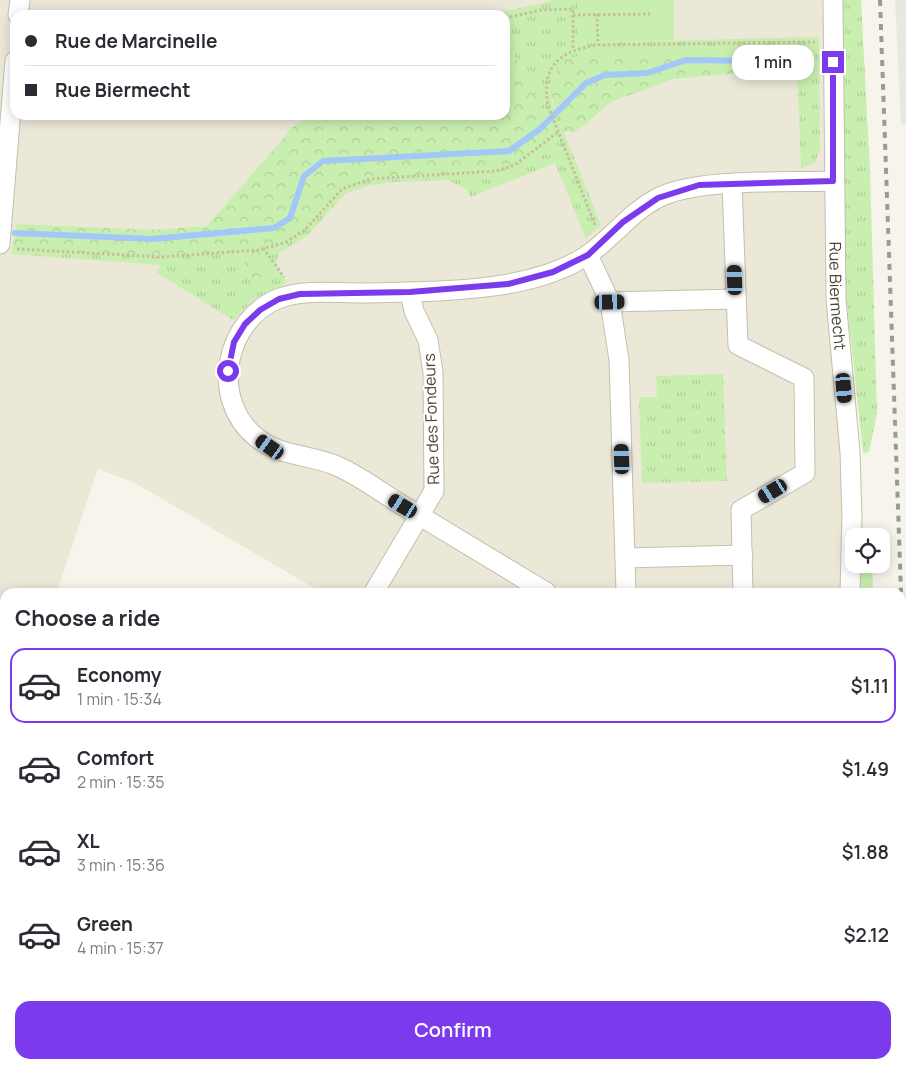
<!DOCTYPE html>
<html lang="en">
<head>
<meta charset="utf-8">
<style>
  :root { --surface:#fff; --page:#f7f7f7; --text:#2b2b33; --muted:#7c7c81; --line:#e1e1e2; --accent:#7c3aed }
  body { margin:0; font-family:Manrope,sans-serif; background:var(--page); color:var(--text); height:100vh; display:flex; flex-direction:column; font-size:19px; white-space:nowrap }
  * { box-sizing:border-box; margin:0 }
  p { font-size:16px; color:var(--muted) }
  .icon { flex:none; width:28px; height:28px; fill:none; stroke:currentColor; stroke-width:2; stroke-linecap:round; stroke-linejoin:round }
  .map { position:relative; flex:1; overflow:hidden }
  .sheet { position:absolute; left:0px; top:588px; width:906px; height:481px; display:flex; flex-direction:column; background:var(--surface); border-radius:15px 15px 0 0; box-shadow:0 2px 12px #0003 }
  .sheet>* { flex:none }
  .top-card { position:absolute; left:10px; top:10px; width:500px; height:110px; border-radius:15px; box-shadow:0 2px 12px #0003; display:grid; align-content:center; height:110px; padding:0 15px; background:var(--surface) }
  .buttons { position:absolute; left:845px; top:528px; display:grid; gap:10px }
  .buttons a { display:grid; place-items:center; width:45px; height:45px; border-radius:10px; background:var(--surface); box-shadow:0 2px 12px #0003; font-size:25px }
  .end { position:absolute; width:22px; height:22px; margin:-11px; border:6px solid #7c3aed; background:#fff; box-shadow:0 0 0 2px #fff }
  .from { border-radius:50% }
  .bubble { position:absolute; height:35px; border-radius:15px; background:var(--surface); box-shadow:0 2px 12px #0003; font-size:16px; font-weight:600; line-height:35px; text-align:center }
  .car { position:absolute; width:15px; height:30px; margin:-15px -8px; border-radius:6px; box-shadow:0 0 4px 1px #0007; background:linear-gradient(#222 24%,#8ab4d8 0 40%,#222 0 76%,#8ab4d8 0 86%,#222 0) }
  .top-card b { display:flex; align-items:center; gap:18px; height:48px; font-size:19px }
  .top-card b+b { border-top:1px solid var(--line) }
  .top-card i { width:12px; height:12px; background:var(--text) }
  ul { padding:0; list-style:none }
  li { display:flex; align-items:center; gap:15px; height:75px; margin:0 10px 8px; padding:0 5px; border:2px solid transparent; border-radius:15px }
  li div { flex:1 }
  li b { display:block; font-size:19px }
  li em { font-style:normal; font-weight:600 }
  li.active { border-color:var(--accent) }
  li>.icon { width:45px; height:45px; stroke-width:1.5 }
  h2 { padding:0 15px; font-size:22px; line-height:60px }
  .button { display:flex; gap:10px; margin-top:auto; padding:10px 15px }
  .button a { flex:1; height:58px; border-radius:15px; background:var(--accent); color:#fff; font-size:20px; font-weight:600; line-height:58px; text-align:center }
  .map>svg:first-child { display:block }
  .residential { fill:#ebe8d8; fill-rule:evenodd }
  .grass { fill:url(#grass-tufts) }
  .forest { fill:url(#forest-crowns) }
  .garden { fill:#c9efb0 }
  .parking { fill:#e8e7e2 }
  .lines { fill:none; stroke-linecap:round; stroke-linejoin:round }
  .stream { stroke:#a2c8f9; stroke-width:6 }
  .street-casing { stroke:#c4bfac; stroke-width:21 }
  .path { stroke:#c7be9b; stroke-width:3; stroke-dasharray:2.5 2.5; stroke-linecap:butt }
  .street { stroke:#fff; stroke-width:19 }
  .rail { stroke:#9a9a9a; stroke-width:4; stroke-dasharray:6 6; stroke-linecap:butt }
  .route { stroke:#7c3aed; stroke-width:6 }
  .labels { text-anchor:middle; dominant-baseline:central; stroke-width:4; stroke-linejoin:round; paint-order:stroke }
  .street-label { font-size:16px; fill:#4c4737; stroke:#fff }
</style>
</head>
<body>
<div class="map">
<svg width="906" height="1068" viewBox="0 0 906 1068">
  <defs>
    <pattern id="grass-tufts" width="24" height="20" patternUnits="userSpaceOnUse" patternTransform="scale(1.25)"><rect width="24" height="20" fill="#c9efb0"/><path d="M3 7l-1-3M5 7V3M7 7l1-3M15 17l-1-3M17 17v-4M19 17l1-3" fill="none" stroke="#aece98"/></pattern>
    <pattern id="forest-crowns" width="20" height="18" patternUnits="userSpaceOnUse" patternTransform="scale(1.25)"><rect width="20" height="18" fill="#c9efb0"/><path d="M2 6a3 3 0 1 1 6 0M12 15a3 3 0 1 1 6 0" fill="none" stroke="#aece98"/></pattern>
  </defs>
  <rect width="100%" height="100%" fill="#f7f5eb"/>
  <g class="residential">
    <path d="M0,0H833L850,592H321L135,483L98,469L57,592H5V747L0,748ZM15,15H505V115H15Z"/>
    <polygon points="0,883 5,883 5,1064 123,1064 122,1068 0,1068"/>
  </g>
  <g class="grass">
    <polygon points="555,0 577,0 578,43 819,37 820,150 815,162 801,168 797,63 786,62 771,67 767,54 551,100 601,225 586,239 555,163 471,197 466,189 447,180 393,182 368,186 346,193 308,235 280,252 276,263 287,283 252,301 233,320 157,273 160,265 11,254 12,249 161,257 240,251 254,288 259,250 286,242 305,230 342,189 370,179 496,171 515,165 552,136 538,101 505,36 505,15 494,14"/>
    <polygon points="841,0 861,0 870,170 877,413 869,452 863,453 846,296"/>
    <polygon points="723,374 727,481 642,483 639,397 657,397 656,376"/>
    <polygon points="860,566 872,566 873,592 857,592"/>
    <polygon points="513,1064 846,1064 846,1068 510,1068"/>
    <rect x="854" y="1064" width="34" height="4"/>
  </g>
  <g class="forest">
    <polygon points="505,36 538,101 552,136 515,165 496,171 370,179 342,189 305,230 286,242 259,250 269,281 254,288 240,251 161,257 12,249 17,224 152,230 207,226 293,127 311,115 505,115"/>
    <path d="M592,52L767,54L771,67L742,73L673,79L611,102L576,132L563,131C552,102 546,88 563,60Z"/>
  </g>
  <polygon class="garden" points="577,0 674,0 674,40 577,43"/>
  <polygon class="parking" points="895,0 906,0 906,124 901,124"/>
  <g class="lines">
    <polyline class="stream" points="15,233 152,239 274,228 290,218 304,176 323,161 509,151 540,129 586,83 605,75 647,73 686,60 768,61 777,58"/>
    <g class="street-casing">
      <g id="street">
        <path id="s1" d="M833,0L836,299L850,452L852,517L850,592"/>
        <polyline points="18,15 20,0"/>
        <polyline points="732,184 738,345 804,378 805,473 741,510 743,592"/>
        <polyline points="0,244 15,61"/>
        <polyline points="588,255 610,302 619,360 626,592"/>
        <polyline points="610,302 736,299"/>
        <polyline points="625,558 743,555"/>
        <polyline points="374,592 434,491 433,372 428,340 414,311 410,292"/>
        <path d="M546,592C497,562 447,532 397,502C378,490 358,475 337,466C309,454 280,457 256,437C209,399 225,319 280,298C305,289 335,293 361,293C408,292 462,292 508,284C535,279 566,270 589,254C613,237 630,213 656,199C695,177 787,183 833,181"/>
        <polyline points="854,1064 854,1068"/>
      </g>
    </g>
    <g class="path">
      <polyline points="597,14 598,45"/>
      <polyline points="573,15 650,14"/>
      <polyline points="510,17 541,10 573,9 573,50"/>
      <path d="M595,225L548,106C541,66 559,51 597,45L815,42"/>
      <polyline points="263,248 284,277"/>
      <polyline points="17,249 161,257 259,250 286,242 305,230 342,189 370,179 496,171 515,165 558,132"/>
      <polyline points="505,1068 508,1064"/>
    </g>
    <use href="#street" class="street"/>
    <g class="rail">
      <polyline points="880,0 901,592"/>
      <polyline points="901,605 906,753"/>
    </g>
  </g>
  <g class="lines">
    <polyline class="route" points="228,371 234,342 245,324 260,310 279,299 300,294 410,292 508,284 553,272 588,255 623,222 658,198 699,185 833,181 833,62"/>
  </g>
  <g class="labels">
    <g class="street-label">
      <text stroke="none"><textPath href="#s1" startOffset="296">Rue Biermecht</textPath></text>
      <text transform="translate(431 419) rotate(-92)">Rue des Fondeurs</text>
    </g>
  </g>
</svg>
<div class="buttons">
<a><svg class="icon" aria-label="locate" viewBox="0 0 24 24"><circle cx="12" cy="12" r="6"/><path d="M12 2v4M12 18v4M2 12h4M18 12h4"/></svg></a>
</div>
<i class="end from" style="left:228px;top:371px"></i>
<i class="end" style="left:833px;top:62px"></i>
<div class="bubble" style="left:732px;top:45px;width:82px">1 min</div>
<i class="car" style="left:735px;top:280px;rotate:358deg"></i>
<i class="car" style="left:610px;top:302px;rotate:89deg"></i>
<i class="car" style="left:844px;top:388px;rotate:175deg"></i>
<i class="car" style="left:270px;top:447px;rotate:305deg"></i>
<i class="car" style="left:622px;top:459px;rotate:358deg"></i>
<i class="car" style="left:773px;top:491px;rotate:239deg"></i>
<i class="car" style="left:403px;top:506px;rotate:301deg"></i>
<div class="top-card">
<b><i class="from"></i>Rue de Marcinelle</b>
<b><i></i>Rue Biermecht</b>
</div>
<section class="sheet">
<h2>Choose a ride</h2>
<ul>
<li class="active"><svg class="icon" aria-label="car" viewBox="0 0 24 24"><path d="M5 17H2v-5l4-1 3-4h7l3 4 3 1v5h-3M9 17h6M6 11h13"/><circle cx="7" cy="17" r="2"/><circle cx="17" cy="17" r="2"/></svg><div><b>Economy</b><p>1 min · 15:34</p></div><em>$1.11</em></li>
<li><svg class="icon" aria-label="car" viewBox="0 0 24 24"><path d="M5 17H2v-5l4-1 3-4h7l3 4 3 1v5h-3M9 17h6M6 11h13"/><circle cx="7" cy="17" r="2"/><circle cx="17" cy="17" r="2"/></svg><div><b>Comfort</b><p>2 min · 15:35</p></div><em>$1.49</em></li>
<li><svg class="icon" aria-label="car" viewBox="0 0 24 24"><path d="M5 17H2v-5l4-1 3-4h7l3 4 3 1v5h-3M9 17h6M6 11h13"/><circle cx="7" cy="17" r="2"/><circle cx="17" cy="17" r="2"/></svg><div><b>XL</b><p>3 min · 15:36</p></div><em>$1.88</em></li>
<li><svg class="icon" aria-label="car" viewBox="0 0 24 24"><path d="M5 17H2v-5l4-1 3-4h7l3 4 3 1v5h-3M9 17h6M6 11h13"/><circle cx="7" cy="17" r="2"/><circle cx="17" cy="17" r="2"/></svg><div><b>Green</b><p>4 min · 15:37</p></div><em>$2.12</em></li>
</ul>
<div class="button"><a>Confirm</a></div>
</section>
</div>
</body>
</html>
